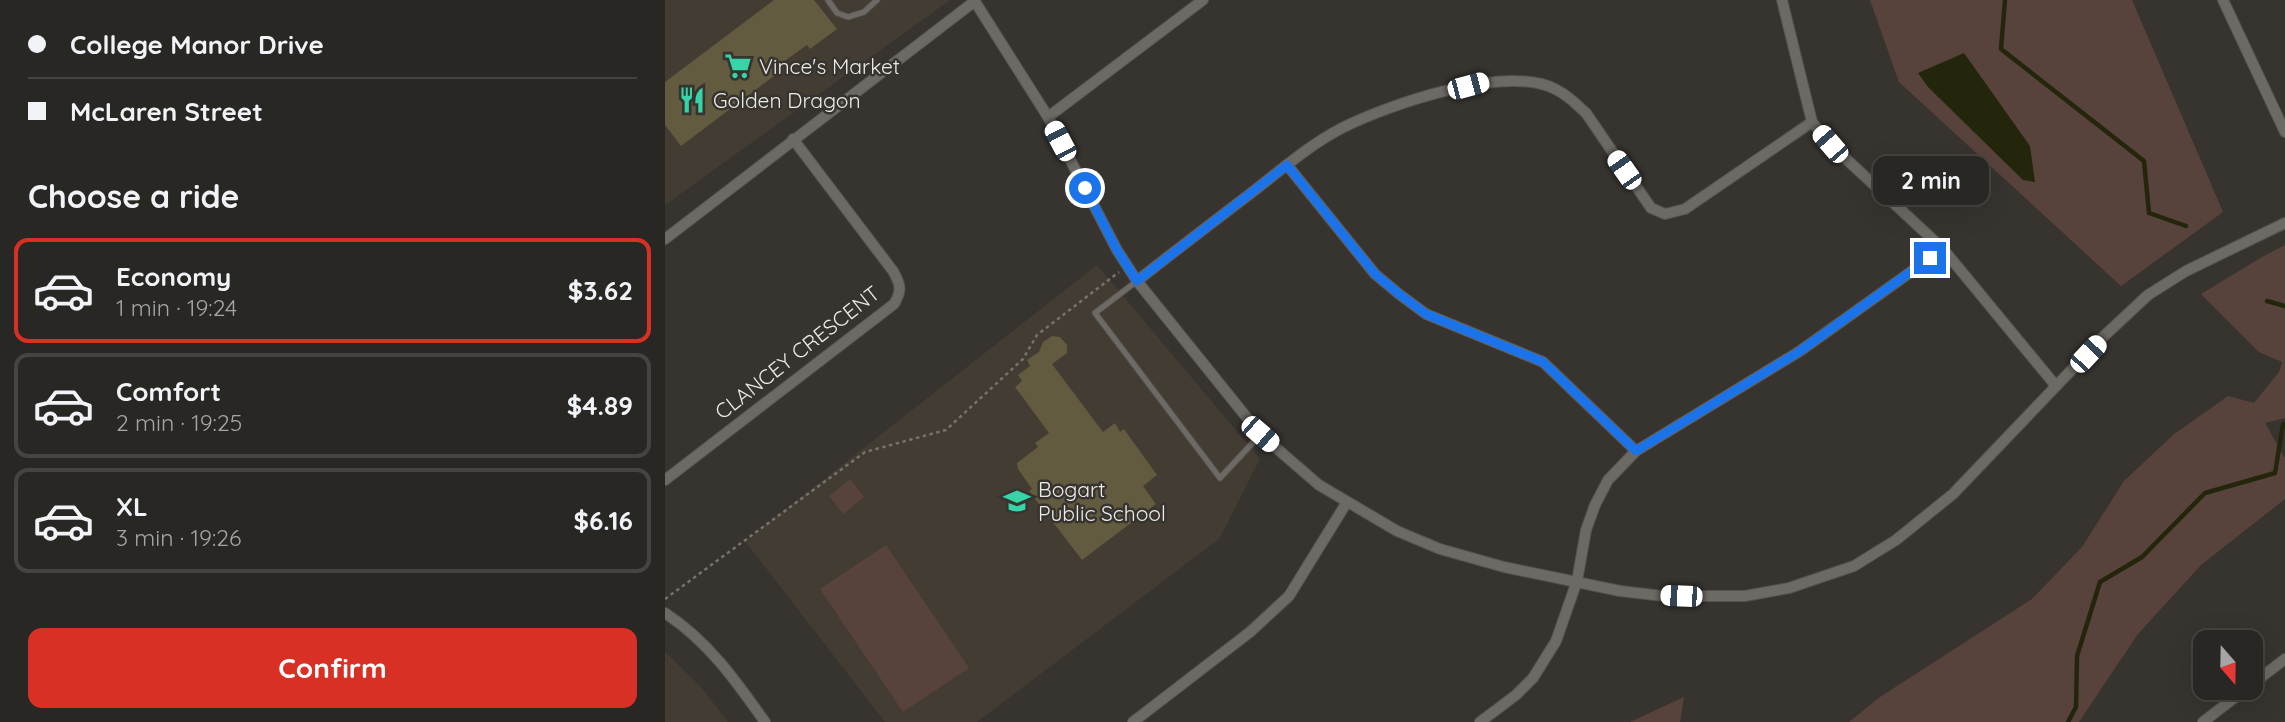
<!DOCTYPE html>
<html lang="en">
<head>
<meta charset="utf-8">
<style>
  :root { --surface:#292724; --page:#353331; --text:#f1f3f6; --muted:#a5a5a6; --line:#454441; --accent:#d93025 }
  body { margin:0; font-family:Quicksand,sans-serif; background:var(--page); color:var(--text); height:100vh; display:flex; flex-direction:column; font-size:26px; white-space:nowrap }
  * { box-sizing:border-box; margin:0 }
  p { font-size:23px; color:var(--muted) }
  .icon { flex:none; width:38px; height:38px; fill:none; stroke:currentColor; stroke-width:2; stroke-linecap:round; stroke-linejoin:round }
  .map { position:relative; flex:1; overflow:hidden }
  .details { display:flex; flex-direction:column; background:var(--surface); width:665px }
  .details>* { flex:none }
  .hud { display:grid; align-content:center; height:154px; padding:0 28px; background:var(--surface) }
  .needle { width:46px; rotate:160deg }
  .fabs { position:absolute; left:1528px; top:630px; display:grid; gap:14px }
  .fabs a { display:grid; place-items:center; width:70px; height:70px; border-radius:14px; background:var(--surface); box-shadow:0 7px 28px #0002,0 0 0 2px var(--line); font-size:35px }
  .end { position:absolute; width:32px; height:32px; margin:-16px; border:9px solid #1a73e8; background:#fff; box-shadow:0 0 0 4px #fff }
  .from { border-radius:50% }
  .bubble { position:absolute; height:49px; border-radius:14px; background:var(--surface); box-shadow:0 7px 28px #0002,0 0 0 2px var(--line); font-size:23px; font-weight:700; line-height:49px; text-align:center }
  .car { position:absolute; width:21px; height:42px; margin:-21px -10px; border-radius:9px; box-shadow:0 0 5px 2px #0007; background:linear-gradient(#fff 24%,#345 0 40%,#fff 0 76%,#345 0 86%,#fff 0) }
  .hud b { display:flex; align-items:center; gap:24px; height:66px; font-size:26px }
  .hud b+b { border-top:2px solid var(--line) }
  .hud i { width:18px; height:18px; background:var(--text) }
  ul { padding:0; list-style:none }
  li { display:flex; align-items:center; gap:21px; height:105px; margin:0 14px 10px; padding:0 14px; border:4px solid var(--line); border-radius:14px }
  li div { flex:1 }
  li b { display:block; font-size:26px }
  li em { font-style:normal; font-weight:700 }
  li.current { border-color:var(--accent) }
  li>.icon { width:63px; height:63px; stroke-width:1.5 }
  h2 { padding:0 28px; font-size:32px; line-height:84px }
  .primary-button { display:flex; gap:14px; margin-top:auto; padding:14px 28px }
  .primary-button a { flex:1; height:80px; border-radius:14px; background:var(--accent); color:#fff; font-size:28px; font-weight:700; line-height:80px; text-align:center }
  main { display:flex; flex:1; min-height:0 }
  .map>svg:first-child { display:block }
  .built { fill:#433c32 }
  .green { fill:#58423c }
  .water { fill:#24260b }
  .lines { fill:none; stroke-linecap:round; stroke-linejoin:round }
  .stream { stroke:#24260b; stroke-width:4.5 }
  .building { fill:#625b3f }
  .lane-casing { stroke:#54524e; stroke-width:7 }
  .street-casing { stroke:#54524e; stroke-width:12 }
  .path { stroke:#75726f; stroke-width:2.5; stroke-dasharray:3.5 3.5; stroke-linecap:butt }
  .lane { stroke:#6d6965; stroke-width:5 }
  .street { stroke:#6d6965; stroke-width:10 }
  .route { stroke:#1a73e8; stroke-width:9 }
  .labels { text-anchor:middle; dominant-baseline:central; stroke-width:5; stroke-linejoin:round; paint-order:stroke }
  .poi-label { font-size:21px; fill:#eceae7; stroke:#373430; text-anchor:start }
  .street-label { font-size:21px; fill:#eceae7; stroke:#373430 }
</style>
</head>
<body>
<main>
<section class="details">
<div class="hud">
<b><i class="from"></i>College Manor Drive</b>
<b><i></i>McLaren Street</b>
</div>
<h2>Choose a ride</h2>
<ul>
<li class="current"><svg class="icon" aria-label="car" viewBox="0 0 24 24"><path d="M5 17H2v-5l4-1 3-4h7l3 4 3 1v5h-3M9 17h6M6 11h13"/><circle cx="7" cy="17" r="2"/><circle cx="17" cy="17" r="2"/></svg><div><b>Economy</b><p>1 min · 19:24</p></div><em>$3.62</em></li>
<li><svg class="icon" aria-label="car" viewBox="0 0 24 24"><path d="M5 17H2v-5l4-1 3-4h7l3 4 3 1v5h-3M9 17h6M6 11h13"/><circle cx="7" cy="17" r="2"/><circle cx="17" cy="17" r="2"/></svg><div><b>Comfort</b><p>2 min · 19:25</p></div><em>$4.89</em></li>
<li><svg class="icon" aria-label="car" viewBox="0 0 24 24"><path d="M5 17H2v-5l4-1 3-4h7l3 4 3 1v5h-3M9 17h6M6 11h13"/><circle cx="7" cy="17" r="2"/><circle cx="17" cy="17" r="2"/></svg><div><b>XL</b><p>3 min · 19:26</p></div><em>$6.16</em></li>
</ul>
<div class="primary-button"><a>Confirm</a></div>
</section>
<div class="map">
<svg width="1620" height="722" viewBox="0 0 1620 722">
  <rect width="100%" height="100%" fill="#373430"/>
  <g class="built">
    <polygon points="0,0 285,0 0,205"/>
    <polygon points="432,265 595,459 554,539 312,722 220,722 80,541"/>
    <polygon points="0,652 36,687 63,722 0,722"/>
  </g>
  <g class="green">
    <polygon points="1205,0 1467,0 1558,212 1456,286 1234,82"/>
    <polygon points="1620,245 1620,418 1600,423 1620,458 1620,499 1536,565 1473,634 1414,722 1184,722 1215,697 1367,599 1417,547 1459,481 1508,435 1563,396 1589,403 1614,372 1617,362 1594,352 1536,294 1597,257"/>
    <polygon points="185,479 199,497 178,514 164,496"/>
    <polygon points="221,545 304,668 238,712 155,589"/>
    <polygon points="1019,697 1015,722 965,722"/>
  </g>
  <polygon class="water" points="1299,53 1365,146 1370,182 1358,180 1263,87 1253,73"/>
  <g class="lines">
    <g class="stream">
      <polyline points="1340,0 1336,49 1479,161 1484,213 1521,226"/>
      <polyline points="1602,301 1620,306"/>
      <polyline points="1403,722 1411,707 1412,656 1435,582 1477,557 1540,493 1610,473 1618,424 1620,424"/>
    </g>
  </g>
  <g class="building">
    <polygon points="109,0 149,0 172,29 145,49 142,45 110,68 113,73 16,146 0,125 0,82"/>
    <polygon points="387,336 395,337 402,345 402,353 387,364 438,432 450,423 455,432 459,429 492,475 478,486 491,504 417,560 364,491 367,489 353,469 352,463 373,447 370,443 384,433 350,387 357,381 353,375 365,366 362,360 374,352 378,342"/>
  </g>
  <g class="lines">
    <g class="lane-casing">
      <g id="lane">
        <polyline points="163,0 172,13 183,17 199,12 212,0"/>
        <polyline points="472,281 430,313 555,478 595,435"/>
      </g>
    </g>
    <g class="street-casing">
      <g id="street">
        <polyline points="309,0 383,117 452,250 472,281 595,434 654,485 732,531 775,549 839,567 955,591 998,596 1080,596 1124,588 1189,566 1231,540 1288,494 1438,337 1483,295 1521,271 1620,223"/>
        <polyline points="1117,0 1147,122 1165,144 1278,249 1391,386"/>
        <polyline points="1558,0 1620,132"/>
        <polyline points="383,117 538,0"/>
        <polyline points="622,165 710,274 734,294 761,314 878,362 971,451"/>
        <polyline points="0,239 310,1"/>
        <path d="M472,281C511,250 551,220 590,190C618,168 646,144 677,128C725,104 843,63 892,90C904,96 912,105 921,113L986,208L1000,214L1020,209L1147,122"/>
        <path d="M0,480L229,304C237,291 236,285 228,271L128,139"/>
        <path d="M0,613C43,641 71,681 100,722"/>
        <polyline points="1586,685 1620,659"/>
        <polyline points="468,722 585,632 624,596 682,502"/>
        <polyline points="815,722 851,695 868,678 891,641 912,581 921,530 930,505 943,480 971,451 1135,351 1278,249"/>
        <polyline points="1538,722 1582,688"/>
      </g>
    </g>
    <polyline class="path" points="0,599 200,452 281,430 358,359 372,335 454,272"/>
    <use href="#lane" class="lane"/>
    <use href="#street" class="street"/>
  </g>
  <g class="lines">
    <polyline class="route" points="420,188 452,250 472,281 622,165 710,274 734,294 761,314 878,362 971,451 1135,351 1265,258"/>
  </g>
  <defs>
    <g id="supermarket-bare" transform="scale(2.1)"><path d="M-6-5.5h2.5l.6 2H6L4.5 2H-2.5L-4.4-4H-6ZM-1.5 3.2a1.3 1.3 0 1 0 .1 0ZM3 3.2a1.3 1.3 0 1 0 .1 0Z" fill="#36d4a7" stroke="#373430" stroke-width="2.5" paint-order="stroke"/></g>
    <g id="restaurant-bare" transform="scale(2.1)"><path d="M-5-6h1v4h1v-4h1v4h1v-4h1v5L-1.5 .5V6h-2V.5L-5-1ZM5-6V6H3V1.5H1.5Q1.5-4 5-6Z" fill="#36d4a7" stroke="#373430" stroke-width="2.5" paint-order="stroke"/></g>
    <g id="school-bare" transform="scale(2.1)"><path d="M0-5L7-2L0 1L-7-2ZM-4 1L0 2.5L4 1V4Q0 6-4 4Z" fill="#36d4a7" stroke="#373430" stroke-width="2.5" paint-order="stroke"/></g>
  </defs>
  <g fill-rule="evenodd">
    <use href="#supermarket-bare" x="73" y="66"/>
    <use href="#restaurant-bare" x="27" y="100"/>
    <use href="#school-bare" x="352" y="501"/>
  </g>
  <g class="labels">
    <g class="poi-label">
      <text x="94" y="66">Vince's Market</text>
      <text x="48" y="100">Golden Dragon</text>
      <text x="373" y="489">Bogart<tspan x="373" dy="24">Public School</tspan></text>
    </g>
    <g class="street-label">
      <text transform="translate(132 352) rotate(-38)">CLANCEY CRESCENT</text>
    </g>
  </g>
</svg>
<div class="fabs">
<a><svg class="needle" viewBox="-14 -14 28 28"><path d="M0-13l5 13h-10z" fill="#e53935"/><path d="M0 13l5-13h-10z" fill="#a5a5a6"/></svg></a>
</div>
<i class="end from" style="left:420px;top:188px"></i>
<i class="end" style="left:1265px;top:258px"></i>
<div class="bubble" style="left:1208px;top:156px;width:116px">2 min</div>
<i class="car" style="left:803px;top:86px;rotate:75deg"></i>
<i class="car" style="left:395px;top:141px;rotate:332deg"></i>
<i class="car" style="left:1165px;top:144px;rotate:319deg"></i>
<i class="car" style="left:959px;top:170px;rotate:325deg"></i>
<i class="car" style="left:1423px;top:354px;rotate:43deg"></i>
<i class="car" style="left:595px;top:434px;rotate:131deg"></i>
<i class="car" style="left:1016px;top:596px;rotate:272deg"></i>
</div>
</main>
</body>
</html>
